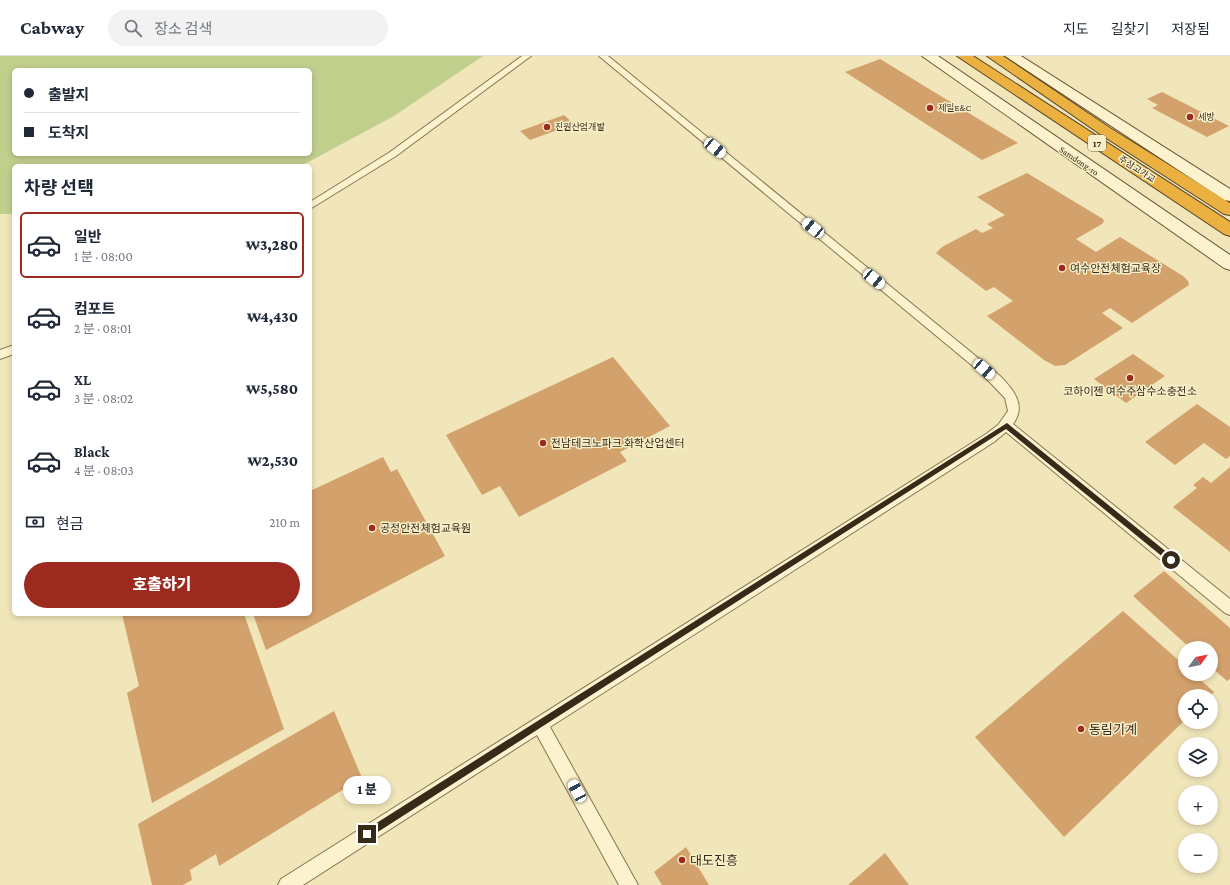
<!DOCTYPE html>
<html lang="ko">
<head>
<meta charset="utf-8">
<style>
  :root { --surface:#fff; --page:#f2f2f3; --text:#1f2937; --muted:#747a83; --line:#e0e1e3; --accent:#9c2a1e }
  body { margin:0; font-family:"Crimson Pro","Noto Sans KR",serif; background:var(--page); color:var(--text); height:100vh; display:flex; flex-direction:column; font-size:15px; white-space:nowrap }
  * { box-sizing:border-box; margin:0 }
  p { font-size:13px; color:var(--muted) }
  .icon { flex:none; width:22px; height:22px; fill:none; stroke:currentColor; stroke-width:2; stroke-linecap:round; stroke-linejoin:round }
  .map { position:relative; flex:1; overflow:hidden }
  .side { position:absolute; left:12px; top:108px; width:300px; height:452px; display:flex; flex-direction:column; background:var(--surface); border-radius:6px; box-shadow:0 2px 6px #0003 }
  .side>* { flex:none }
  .guide { position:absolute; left:12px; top:12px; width:300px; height:88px; border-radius:6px; box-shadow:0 2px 6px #0003; display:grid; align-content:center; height:88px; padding:0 12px; background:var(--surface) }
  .needle { width:26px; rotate:57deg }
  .controls { position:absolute; left:1178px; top:585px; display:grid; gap:8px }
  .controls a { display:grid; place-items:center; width:40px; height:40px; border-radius:50%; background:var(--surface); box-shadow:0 2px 6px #0003; font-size:20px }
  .end { position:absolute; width:18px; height:18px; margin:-9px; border:5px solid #362a19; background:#fff; box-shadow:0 0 0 2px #fff }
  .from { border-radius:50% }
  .bubble { position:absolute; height:28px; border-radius:14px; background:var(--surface); box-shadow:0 2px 6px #0003; font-size:13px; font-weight:800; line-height:28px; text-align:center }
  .car { position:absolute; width:12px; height:24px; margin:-12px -6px; border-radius:5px; box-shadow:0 0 3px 1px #0007; background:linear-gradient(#fff 24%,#345 0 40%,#fff 0 76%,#345 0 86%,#fff 0) }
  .guide b { display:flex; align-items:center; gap:14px; height:38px; font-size:15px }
  .guide b+b { border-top:1px solid var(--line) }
  .guide i { width:10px; height:10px; background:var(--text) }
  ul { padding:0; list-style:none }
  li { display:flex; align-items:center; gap:12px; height:66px; margin:0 8px 6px; padding:0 4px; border:2px solid transparent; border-radius:6px }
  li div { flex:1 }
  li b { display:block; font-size:15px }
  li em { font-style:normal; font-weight:800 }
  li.selected { border-color:var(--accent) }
  li>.icon { width:36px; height:36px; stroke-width:1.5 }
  h2 { padding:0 12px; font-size:18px; line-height:48px }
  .pay { display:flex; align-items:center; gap:10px; height:44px; padding:0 12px; font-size:15px }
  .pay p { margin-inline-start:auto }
  .button { display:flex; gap:8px; margin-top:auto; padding:8px 12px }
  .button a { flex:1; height:46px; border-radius:24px; background:var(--accent); color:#fff; font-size:16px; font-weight:800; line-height:46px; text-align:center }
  header { display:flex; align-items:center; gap:24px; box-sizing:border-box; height:56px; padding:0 20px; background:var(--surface); border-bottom:1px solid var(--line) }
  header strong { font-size:19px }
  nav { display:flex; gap:22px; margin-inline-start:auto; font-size:14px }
  .search { width:280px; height:36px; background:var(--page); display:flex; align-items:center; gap:10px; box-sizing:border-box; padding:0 14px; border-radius:22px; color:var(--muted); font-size:15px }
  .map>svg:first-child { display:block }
  .green { fill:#c1cf8d; fill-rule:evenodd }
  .building { fill:#d3a16c }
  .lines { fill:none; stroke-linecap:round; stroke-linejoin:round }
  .lane-casing { stroke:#897553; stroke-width:2 }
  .secondary-casing { stroke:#6a5536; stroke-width:2 }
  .highway-casing { stroke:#554228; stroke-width:2 }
  .lane { fill:#fcf2cd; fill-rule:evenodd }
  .secondary { fill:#fcf2cd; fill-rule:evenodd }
  .highway { fill:#eab040; fill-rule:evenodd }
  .route { fill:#362a19 }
  .poi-dot { fill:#9c2a1e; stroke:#f8efc9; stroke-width:1.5 }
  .labels { text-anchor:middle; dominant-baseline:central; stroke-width:3; stroke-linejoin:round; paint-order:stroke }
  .far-poi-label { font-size:9px; fill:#362a19; stroke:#f8efc9; text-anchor:start }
  .far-street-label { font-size:9px; fill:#362a19; stroke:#f8efc9 }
  .shield { fill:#f8efc9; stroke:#70654e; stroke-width:1 }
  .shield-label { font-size:10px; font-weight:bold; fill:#362a19 }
  .poi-label { font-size:11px; fill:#362a19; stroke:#f8efc9; text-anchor:start }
  .near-poi-label { font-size:13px; fill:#362a19; stroke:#f8efc9; text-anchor:start }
</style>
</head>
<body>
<header>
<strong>Cabway</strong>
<div class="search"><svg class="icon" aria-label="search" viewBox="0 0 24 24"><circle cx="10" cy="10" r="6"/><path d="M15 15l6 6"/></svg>장소 검색</div>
<nav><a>지도</a><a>길찾기</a><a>저장됨</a></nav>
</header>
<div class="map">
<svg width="1230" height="829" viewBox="0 0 1230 829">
  <rect width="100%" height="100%" fill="#f1e6b9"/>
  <path class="green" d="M0,0H483L394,60L301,110H14V158H0ZM14,14H310V98H14Z"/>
  <g class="building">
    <polygon points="880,3 1018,87 982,104 845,16"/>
    <polygon points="1162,36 1229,70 1207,81 1152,52 1158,49 1147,43"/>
    <polygon points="564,59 574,68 530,84 520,75"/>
    <polygon points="1027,117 1103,163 1104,165 1102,168 1076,183 1096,196 1120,181 1183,220 1188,225 1189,229 1132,267 1110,252 1102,257 1123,272 1065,309 1055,310 1044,304 987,260 1013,245 994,231 986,235 936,197 942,191 976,173 982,177 993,172 987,168 1005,159 977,141"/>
    <polygon points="1133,298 1165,320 1126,347 1094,323"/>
    <polygon points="613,301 670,370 620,396 627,405 519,461 500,430 482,439 446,379"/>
    <polygon points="1197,348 1230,371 1230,400 1226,403 1204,387 1175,409 1145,386"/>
    <polygon points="383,401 391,416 397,413 445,500 266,594 253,558 310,558 310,435"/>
    <polygon points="1230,411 1230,496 1173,451 1197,432 1193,429 1203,421 1211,427"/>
    <polygon points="1164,515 1230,572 1230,623 1227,625 1211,611 1211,592 1190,592 1133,540"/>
    <polygon points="1123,555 1185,610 1185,618 1194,618 1214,636 1210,640 1185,640 1185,664 1064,781 975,681"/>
    <polygon points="122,558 244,558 284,673 152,747 127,637 139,630"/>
    <polygon points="334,655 362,722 219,810 216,798 190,814 192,824 183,829 152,829 138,768"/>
    <polygon points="686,791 709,829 662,829 654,816"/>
    <polygon points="885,797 909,829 848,829"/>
  </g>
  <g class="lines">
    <g class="lane-casing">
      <g id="lane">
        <polygon points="522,0 531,0 396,100 310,153 310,146 390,96"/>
        <path d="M599,0H608L999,319C1013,333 1027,349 1013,368L1230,543V559L1225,557L1006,376L994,386L550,671L638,829H619L537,679L303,829H278L281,823L986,378L998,369L1008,355L1005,342L980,316Z"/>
        <polygon points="14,289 14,298 0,303 0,294"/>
      </g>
    </g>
    <g class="secondary-casing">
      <g id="secondary">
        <polygon points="922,0 938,0 1230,199 1230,214 1224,212"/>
        <polygon points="1005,0 1021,0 1230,133 1230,145 1224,144"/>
      </g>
    </g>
    <g class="highway-casing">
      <g id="highway">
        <polygon points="957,0 973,0 1230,166 1230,180 1224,178"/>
        <polygon points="987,0 1003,0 1110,72 1230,147 1230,159 1224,158 1100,78"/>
      </g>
    </g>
    <use href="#lane" class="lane"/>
    <use href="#secondary" class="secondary"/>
    <use href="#highway" class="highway"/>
  </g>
  <polygon class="route" points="1007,367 1174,502 1174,506 1169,506 1006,373 370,781 364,781 364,775"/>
  <g class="poi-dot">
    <circle cx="930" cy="52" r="4"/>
    <circle cx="1190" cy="61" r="4"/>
    <circle cx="547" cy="71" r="4"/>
    <circle cx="1062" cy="212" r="4"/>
    <circle cx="1130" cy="322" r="4"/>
    <circle cx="543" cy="387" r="4"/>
    <circle cx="372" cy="472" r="4"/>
    <circle cx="1081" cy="673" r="4"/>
    <circle cx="682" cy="804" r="4"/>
  </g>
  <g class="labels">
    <g class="far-poi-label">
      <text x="938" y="52">제일E&amp;C</text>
      <text x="1198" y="61">세방</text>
      <text x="555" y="71">진원산업개발</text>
    </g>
    <g class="far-street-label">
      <text transform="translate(1079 105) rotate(34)">Samdong-ro</text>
      <text transform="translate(1137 113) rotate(33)">주삼고가교</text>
    </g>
    <rect class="shield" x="1088" y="79" width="18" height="16" rx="3"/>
    <g class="shield-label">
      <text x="1097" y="87">17</text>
    </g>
    <g class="poi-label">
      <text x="1070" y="212">여수안전체험교육장</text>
      <text x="1130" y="335" text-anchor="middle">코하이젠 여수주삼수소충전소</text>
      <text x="551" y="387">전남테크노파크 화학산업센터</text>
      <text x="380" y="472">공정안전체험교육원</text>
    </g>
    <g class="near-poi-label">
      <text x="1089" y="673">동림기계</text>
      <text x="690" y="804">대도진흥</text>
    </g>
  </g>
</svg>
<div class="controls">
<a><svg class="needle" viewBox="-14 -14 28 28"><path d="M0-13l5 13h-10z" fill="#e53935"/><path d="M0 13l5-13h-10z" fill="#747a83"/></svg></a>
<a><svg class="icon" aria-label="locate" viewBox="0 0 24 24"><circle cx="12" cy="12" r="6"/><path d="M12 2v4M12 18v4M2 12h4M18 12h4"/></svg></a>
<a><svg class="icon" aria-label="layers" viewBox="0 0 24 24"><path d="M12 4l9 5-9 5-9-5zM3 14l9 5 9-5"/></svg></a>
<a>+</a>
<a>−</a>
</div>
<i class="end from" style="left:1171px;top:504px"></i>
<i class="end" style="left:367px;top:778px"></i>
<div class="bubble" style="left:343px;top:720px;width:48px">1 분</div>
<i class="car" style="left:715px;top:92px;rotate:129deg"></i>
<i class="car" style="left:813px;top:172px;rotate:309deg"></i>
<i class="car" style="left:874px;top:223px;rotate:129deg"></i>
<i class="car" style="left:984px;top:313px;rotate:131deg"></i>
<i class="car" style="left:577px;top:735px;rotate:331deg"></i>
<div class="guide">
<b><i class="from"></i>출발지</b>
<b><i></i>도착지</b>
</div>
<section class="side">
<h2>차량 선택</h2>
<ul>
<li class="selected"><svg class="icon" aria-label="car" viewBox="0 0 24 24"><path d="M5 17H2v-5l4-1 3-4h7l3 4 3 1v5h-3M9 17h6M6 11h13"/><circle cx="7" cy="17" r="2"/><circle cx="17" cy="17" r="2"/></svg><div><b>일반</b><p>1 분 · 08:00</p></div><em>₩3,280</em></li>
<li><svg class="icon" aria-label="car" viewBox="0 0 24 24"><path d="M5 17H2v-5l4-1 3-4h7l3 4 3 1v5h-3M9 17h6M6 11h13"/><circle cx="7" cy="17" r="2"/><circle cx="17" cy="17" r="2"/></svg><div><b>컴포트</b><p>2 분 · 08:01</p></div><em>₩4,430</em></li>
<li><svg class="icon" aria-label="car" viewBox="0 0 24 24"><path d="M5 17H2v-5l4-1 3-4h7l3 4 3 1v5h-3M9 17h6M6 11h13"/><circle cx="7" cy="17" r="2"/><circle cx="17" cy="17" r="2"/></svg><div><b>XL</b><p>3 분 · 08:02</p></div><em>₩5,580</em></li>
<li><svg class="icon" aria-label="car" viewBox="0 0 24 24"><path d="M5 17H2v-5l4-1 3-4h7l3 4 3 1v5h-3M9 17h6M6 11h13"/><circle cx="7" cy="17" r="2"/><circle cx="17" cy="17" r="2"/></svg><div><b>Black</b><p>4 분 · 08:03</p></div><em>₩2,530</em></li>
</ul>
<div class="pay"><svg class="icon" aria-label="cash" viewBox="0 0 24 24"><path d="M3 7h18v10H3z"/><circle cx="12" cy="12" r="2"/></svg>현금<p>210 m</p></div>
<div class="button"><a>호출하기</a></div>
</section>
</div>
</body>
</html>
